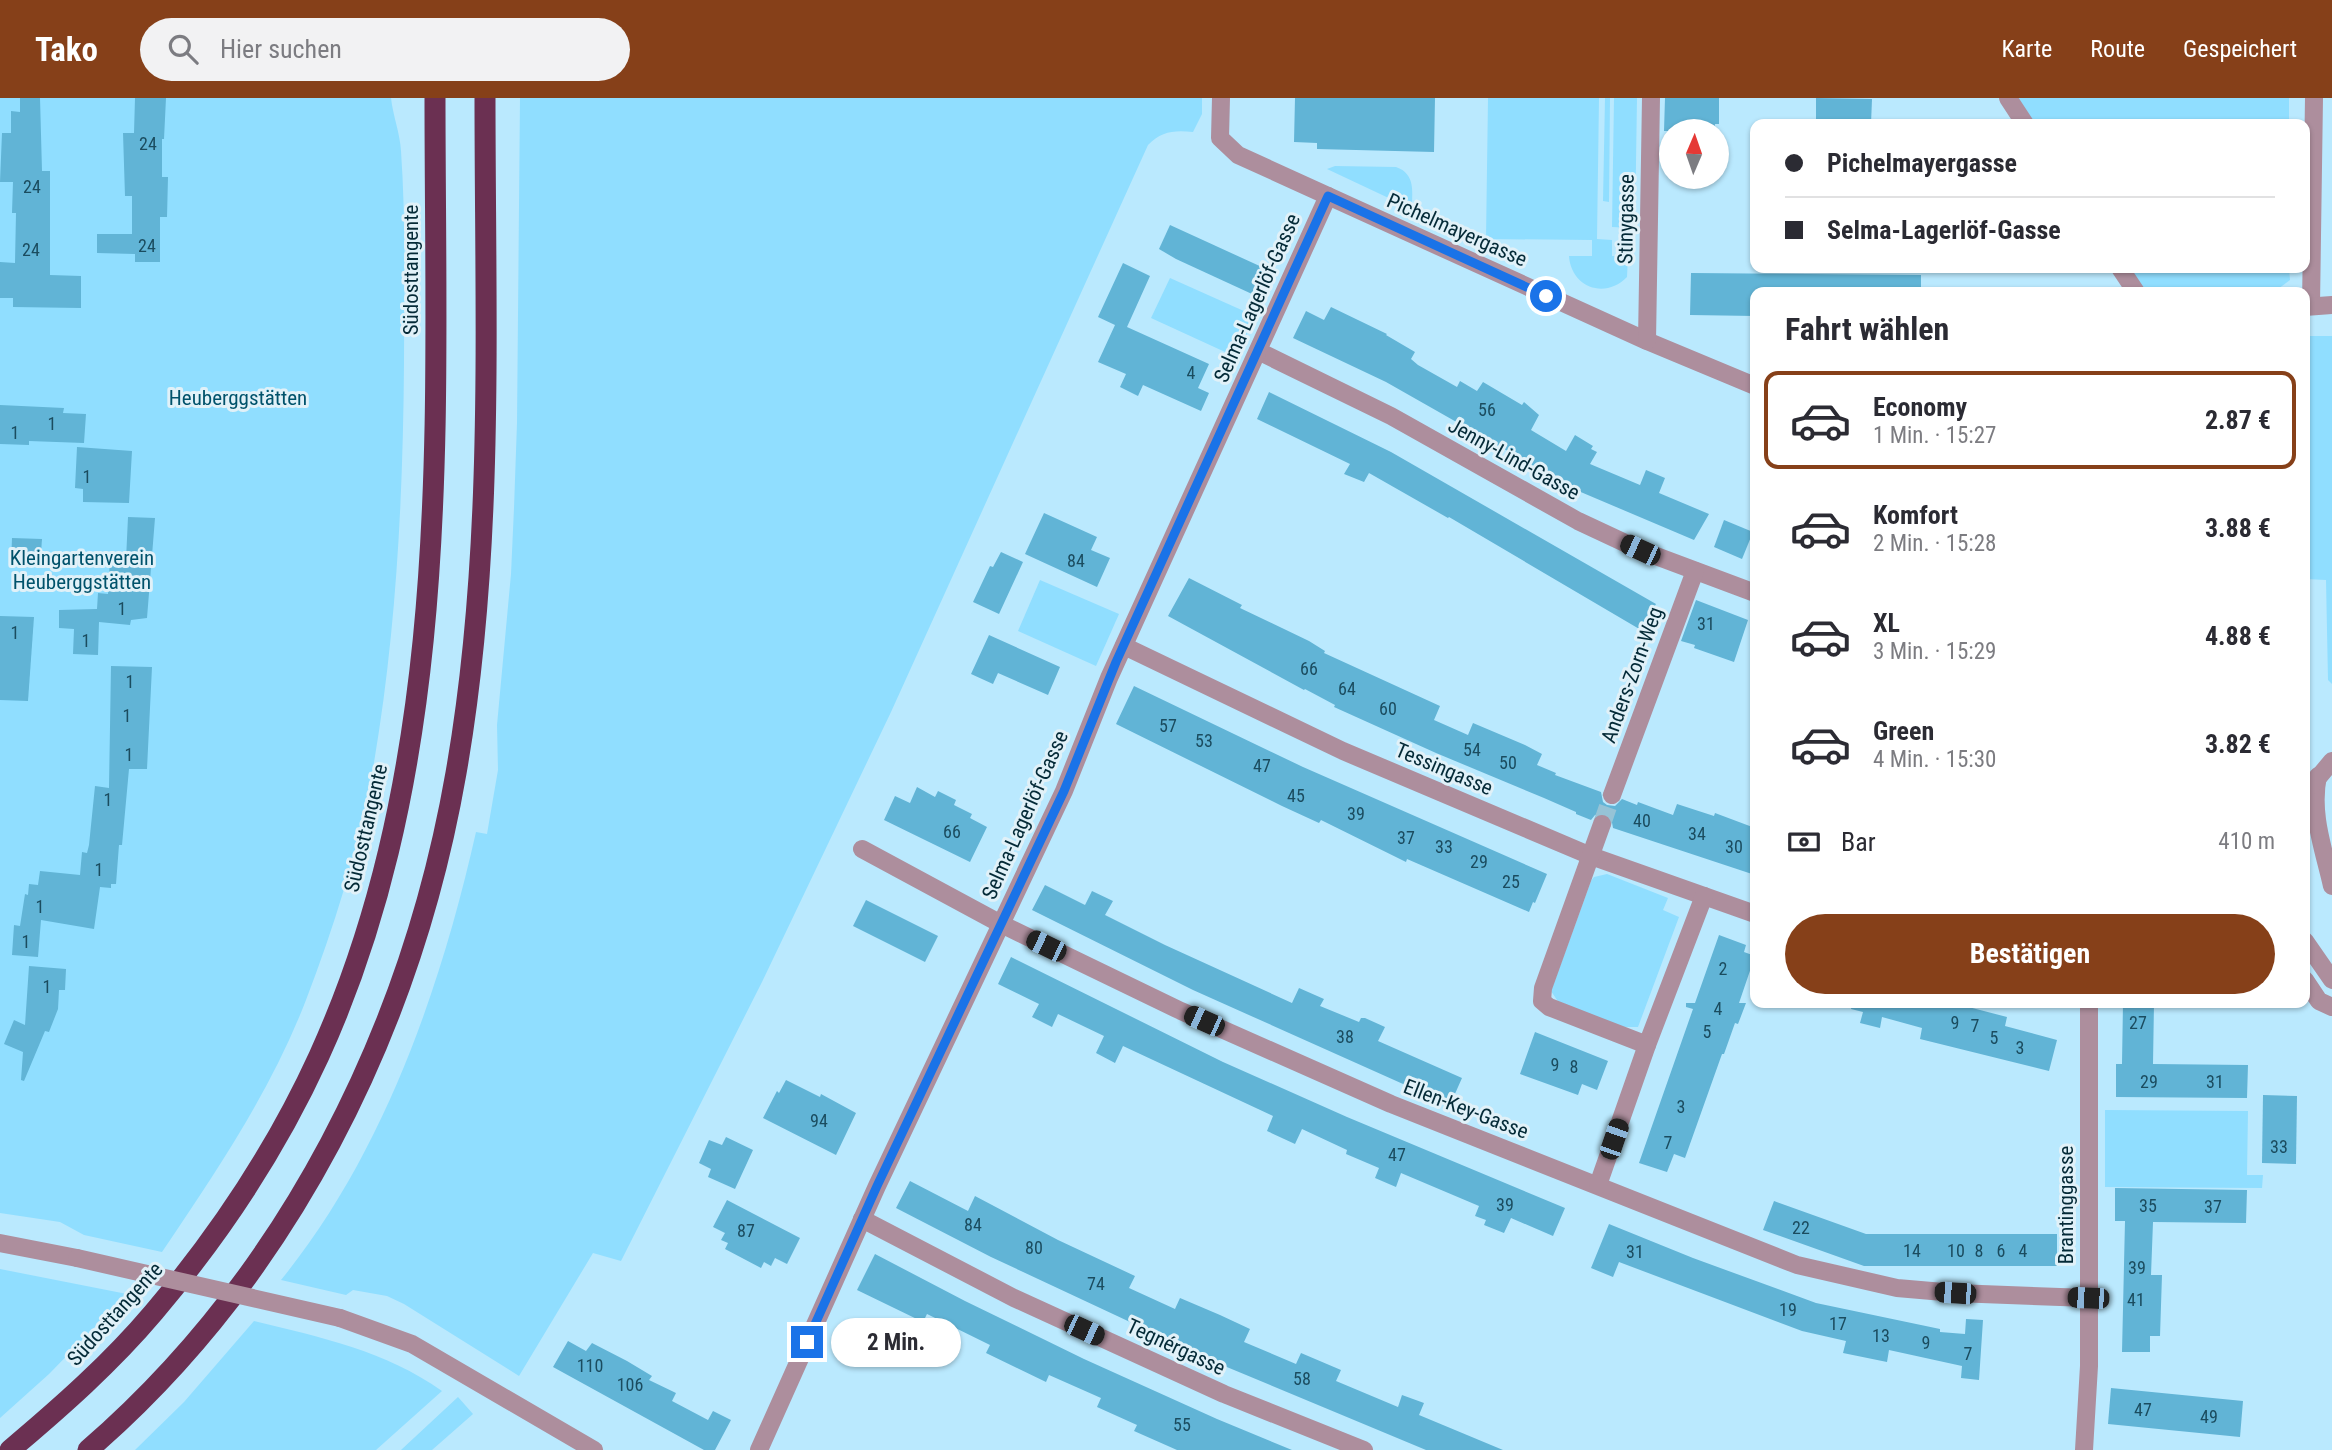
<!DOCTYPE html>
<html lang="de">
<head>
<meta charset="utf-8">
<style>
  :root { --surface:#fff; --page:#f2f2f3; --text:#2b2b33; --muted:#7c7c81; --line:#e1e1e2; --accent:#864019 }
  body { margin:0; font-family:"Roboto Condensed",sans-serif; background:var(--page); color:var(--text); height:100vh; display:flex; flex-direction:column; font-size:26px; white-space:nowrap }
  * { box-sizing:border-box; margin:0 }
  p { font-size:23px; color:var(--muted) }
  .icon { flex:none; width:38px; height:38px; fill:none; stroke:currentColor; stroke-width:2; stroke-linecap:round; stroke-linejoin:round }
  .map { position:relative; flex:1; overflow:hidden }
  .side { position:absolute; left:1750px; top:189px; width:560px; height:721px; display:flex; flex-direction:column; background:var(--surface); border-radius:14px; box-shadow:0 2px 5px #0004 }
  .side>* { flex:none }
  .banner { position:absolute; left:1750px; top:21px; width:560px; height:154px; border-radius:14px; box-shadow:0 2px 5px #0004; display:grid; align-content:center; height:154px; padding:0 35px; background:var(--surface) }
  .needle { width:46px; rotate:2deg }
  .controls { position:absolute; left:1659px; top:21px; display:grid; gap:14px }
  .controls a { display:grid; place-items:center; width:70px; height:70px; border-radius:50%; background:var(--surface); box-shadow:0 2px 5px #0004; font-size:35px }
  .end { position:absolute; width:32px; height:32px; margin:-16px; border:9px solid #1a73e8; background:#fff; box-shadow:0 0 0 4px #fff }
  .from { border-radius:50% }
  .bubble { position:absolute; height:49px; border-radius:24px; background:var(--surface); box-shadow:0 2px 5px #0004; font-size:23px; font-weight:700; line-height:49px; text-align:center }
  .car { position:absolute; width:21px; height:42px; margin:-21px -10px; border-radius:9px; box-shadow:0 0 5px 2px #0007; background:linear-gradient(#222 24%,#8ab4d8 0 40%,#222 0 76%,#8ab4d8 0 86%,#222 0) }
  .banner b { display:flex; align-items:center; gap:24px; height:66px; font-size:26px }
  .banner b+b { border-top:2px solid var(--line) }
  .banner i { width:18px; height:18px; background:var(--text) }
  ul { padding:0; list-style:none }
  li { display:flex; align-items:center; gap:21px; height:98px; margin:0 14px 10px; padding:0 21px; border:4px solid transparent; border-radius:14px }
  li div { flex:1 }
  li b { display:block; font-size:26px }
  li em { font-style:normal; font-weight:700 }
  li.active { border-color:var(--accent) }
  li>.icon { width:63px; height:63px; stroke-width:1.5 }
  h2 { padding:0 35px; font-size:32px; line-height:84px }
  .pay { display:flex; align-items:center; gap:18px; height:77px; padding:0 35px; font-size:26px }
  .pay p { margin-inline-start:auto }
  .action { display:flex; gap:14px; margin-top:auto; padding:14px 35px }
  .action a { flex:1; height:80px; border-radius:42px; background:var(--accent); color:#fff; font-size:28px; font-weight:700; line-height:80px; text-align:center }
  header { display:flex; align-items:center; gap:42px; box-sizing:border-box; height:98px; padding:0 35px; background:var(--accent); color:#fff }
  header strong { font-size:33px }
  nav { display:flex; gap:38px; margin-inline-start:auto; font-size:24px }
  .search { width:490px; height:63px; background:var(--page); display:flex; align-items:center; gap:18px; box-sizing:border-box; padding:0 24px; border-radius:38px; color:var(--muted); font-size:26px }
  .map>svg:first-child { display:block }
  .green { fill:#90deff }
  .building { fill:#61b4d6 }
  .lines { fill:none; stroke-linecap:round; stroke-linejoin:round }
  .minor-tunnel { stroke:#96c3d6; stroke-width:18; stroke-dasharray:18 9; stroke-linecap:butt }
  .minor { stroke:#ad8e9d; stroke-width:18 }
  .highway { stroke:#6b3052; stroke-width:21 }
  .minor-bridge { stroke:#ad8e9d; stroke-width:18 }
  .route { stroke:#1a73e8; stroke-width:9 }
  .labels { text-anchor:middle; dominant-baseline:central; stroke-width:6; stroke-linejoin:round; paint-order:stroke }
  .number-label { font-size:18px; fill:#1b4c5f }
  .street-label { font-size:21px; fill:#042a37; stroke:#e1f1f8 }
  .park-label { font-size:21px; fill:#00526b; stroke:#e1f1f8 }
</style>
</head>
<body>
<header>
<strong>Tako</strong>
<div class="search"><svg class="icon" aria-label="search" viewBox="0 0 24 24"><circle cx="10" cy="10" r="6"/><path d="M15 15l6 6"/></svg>Hier suchen</div>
<nav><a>Karte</a><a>Route</a><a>Gespeichert</a></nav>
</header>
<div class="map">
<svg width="2332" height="1352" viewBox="0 0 2332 1352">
  <rect width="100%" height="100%" fill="#bae9fe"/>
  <g class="green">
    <path d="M0,0H391C393,18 400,35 401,53C406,124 404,195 404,265C403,402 396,541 372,676C358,753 334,829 306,902C271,993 216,1074 162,1154L84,1137L60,1124L0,1115Z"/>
    <path d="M520,0H1202V16L1193,34C1175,32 1161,33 1148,47L891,614L762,884L621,1163L593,1155L519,1278L404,1206L387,1198L353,1192L346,1197L281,1182C383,1057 441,890 476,734L487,736L498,672L497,627L511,476L514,410L517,325Z"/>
    <path d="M1488,0H1599L1597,141L1612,142V158H1628L1627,179C1605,202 1571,189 1569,158H1592V142L1486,141Z"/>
    <polygon points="1605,0 1610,0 1609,104 1603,103"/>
    <polygon points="1614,0 1637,0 1635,130 1612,129"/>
    <polygon points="2016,0 2289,0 2289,26 2033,26"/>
    <path d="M1335,68L1396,69C1416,76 1412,94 1412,111L1327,71Z"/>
    <polygon points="2129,170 2289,170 2290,182 2274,194 2145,194"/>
    <polygon points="1170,180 1255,218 1236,259 1151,220"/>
    <polygon points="2305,238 2332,238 2332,586 2328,582 2326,482 2305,481"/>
    <polygon points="1040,482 1119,516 1096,568 1018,533"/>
    <polygon points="1607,776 1668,800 1663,812 1679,819 1638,929 1621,929 1559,905 1551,893 1591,783 1594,779"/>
    <polygon points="2105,1012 2248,1013 2247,1077 2263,1077 2262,1090 2105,1089"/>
    <polygon points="0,1171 127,1196 49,1276 0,1320"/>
    <path d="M254,1223C320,1239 386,1253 442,1293L376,1352H135L184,1304Z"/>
    <polygon points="458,1299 473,1316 432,1352 401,1352"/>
  </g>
  <g class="building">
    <polygon points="20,0 40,0 42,73 50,73 50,177 81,178 81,210 13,209 13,200 0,200 0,164 15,165 16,115 12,115 13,84 0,84 2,35 11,35 11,13 20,14"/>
    <polygon points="135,0 166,0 164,41 162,41 162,79 168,79 167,119 160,119 160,164 135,164 135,156 97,155 97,136 132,136 132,98 125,98 123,35 134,35"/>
    <polygon points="1295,0 1435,0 1434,54 1317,51 1317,45 1294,44"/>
    <polygon points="1665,0 1719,0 1719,26 1715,26 1714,33 1664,33"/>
    <polygon points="1816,0 1872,1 1871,26 1816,26"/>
    <polygon points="1170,127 1264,170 1252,196 1176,161 1159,151"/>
    <polygon points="1123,165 1150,178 1127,229 1209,266 1198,290 1209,295 1201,313 1143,287 1138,298 1120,289 1126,276 1098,264 1115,227 1098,219"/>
    <polygon points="1691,175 1921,177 1921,194 1755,194 1755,218 1690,217"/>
    <polygon points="1331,209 1387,236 1386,237 1415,254 1411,261 1418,267 1457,289 1460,283 1477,293 1483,284 1522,307 1524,304 1539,317 1531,332 1566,353 1575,337 1593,348 1591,351 1597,354 1590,366 1640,387 1646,372 1665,380 1659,395 1709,416 1694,442 1576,392 1386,284 1293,240 1306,213 1324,222"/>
    <polygon points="1269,294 1391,354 1656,506 1641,532 1449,419 1448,420 1369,375 1364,384 1344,376 1350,366 1257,321"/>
    <polygon points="0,307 64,310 63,315 86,316 84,345 29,343 29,347 0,346"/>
    <polygon points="77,349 132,353 129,405 83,404 83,391 75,390"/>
    <polygon points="1044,415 1097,439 1091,452 1110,460 1097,489 1025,456"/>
    <polygon points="128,419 155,420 147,520 131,522 130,527 99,524 98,557 73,556 74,531 59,530 59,512 97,511 98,495 108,496 110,461 126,462"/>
    <polygon points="1724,422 1753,434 1742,461 1714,449"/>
    <polygon points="12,440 42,441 40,468 11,466"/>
    <polygon points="1001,454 1023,464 999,516 973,504 990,468 993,469"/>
    <polygon points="1189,480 1242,507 1240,510 1309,543 1325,553 1324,555 1440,608 1434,622 1468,637 1473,625 1525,647 1542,656 1537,667 1556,675 1555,677 1601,694 1603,704 1607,707 1615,708 1622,701 1637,707 1638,704 1673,717 1677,706 1714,718 1715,715 1755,730 1755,777 1613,730 1611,719 1605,715 1595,717 1591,722 1576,716 1576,714 1544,700 1436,655 1334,609 1335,607 1305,591 1304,592 1168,518"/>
    <polygon points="1696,502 1748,522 1734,564 1694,550 1695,547 1681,543"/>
    <polygon points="0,518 34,519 28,603 0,602"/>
    <polygon points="989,537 1060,569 1048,597 998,575 993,586 971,576"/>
    <polygon points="111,568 152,569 147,671 129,671 122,747 119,747 116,786 111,786 111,790 100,789 94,831 41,822 38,859 12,857 14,827 20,828 25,796 28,797 29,786 38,787 40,773 80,777 82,754 87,755 89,747 95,688 109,690"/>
    <polygon points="1134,588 1303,669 1547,776 1535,805 1533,804 1529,814 1407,761 1406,764 1321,722 1319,725 1282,708 1116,626"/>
    <polygon points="917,689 935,699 938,693 956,702 954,707 972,716 970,720 987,729 970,764 884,722 895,698 910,705"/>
    <polygon points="1045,787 1085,807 1092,793 1113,803 1105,817 1165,847 1292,905 1299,890 1324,901 1320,908 1359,924 1361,920 1365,920 1385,929 1378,943 1462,980 1450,1007 1193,892 1032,812"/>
    <polygon points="866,802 938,838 925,864 853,828"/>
    <polygon points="1719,837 1746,847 1744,854 1755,858 1739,905 1746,905 1738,926 1735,925 1724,956 1722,956 1685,1060 1674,1056 1667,1074 1639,1065 1693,911 1686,909 1686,905 1695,905"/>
    <polygon points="1011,859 1223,964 1347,1019 1565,1110 1553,1138 1511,1120 1504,1135 1484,1127 1486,1122 1475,1118 1479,1108 1401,1075 1396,1089 1375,1080 1379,1070 1346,1056 1347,1052 1302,1031 1295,1046 1267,1033 1273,1018 1123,948 1115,965 1096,955 1104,938 1058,916 1052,929 1032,919 1039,906 998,886"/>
    <polygon points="29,868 66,871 65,892 59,892 58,911 49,934 45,933 24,983 21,982 23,954 4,946 14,922 25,927"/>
    <polygon points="1852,905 1953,905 2007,919 2005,928 2057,942 2049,973 1920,941 1922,930 1882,919 1880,930 1860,925 1863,914 1851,911"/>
    <polygon points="2123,905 2154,905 2153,966 2248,967 2247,1000 2116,999 2116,966 2122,966"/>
    <polygon points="1535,934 1608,963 1597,992 1582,986 1578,997 1520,976"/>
    <polygon points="786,982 820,999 821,996 856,1015 836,1057 763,1020 777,993 779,995"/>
    <polygon points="2263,997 2297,998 2296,1066 2262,1065"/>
    <polygon points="726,1039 753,1052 735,1091 708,1079 711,1071 699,1065 709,1042 722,1047"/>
    <polygon points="910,1083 968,1113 975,1098 1058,1142 1135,1178 1129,1190 1175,1211 1180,1200 1220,1217 1250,1231 1244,1244 1296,1266 1301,1255 1341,1272 1336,1283 1398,1309 1402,1297 1424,1305 1419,1317 1503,1352 1426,1352 1222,1267 991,1159 896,1110"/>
    <polygon points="2115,1090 2247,1092 2246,1125 2153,1124 2151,1177 2162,1177 2160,1238 2150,1238 2150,1254 2122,1254 2125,1123 2115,1123"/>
    <polygon points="727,1102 800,1140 787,1166 775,1160 771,1168 764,1164 761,1170 725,1151 728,1145 721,1142 725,1135 713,1129"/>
    <polygon points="1774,1103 1866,1136 2057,1136 2057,1168 1864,1168 1763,1132"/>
    <polygon points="1609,1126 1693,1160 1816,1205 1940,1231 1940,1234 1965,1236 1966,1221 1983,1222 1979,1282 1961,1280 1962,1268 1889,1252 1887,1264 1843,1255 1846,1243 1802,1233 1619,1164 1613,1179 1591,1170"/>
    <polygon points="875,1156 965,1203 1084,1261 1217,1321 1292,1352 1177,1352 1134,1333 1137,1327 1097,1309 1101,1300 1049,1277 1046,1284 986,1255 990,1247 927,1216 923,1224 857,1192"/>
    <polygon points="568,1243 586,1253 592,1245 627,1263 652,1278 649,1282 676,1295 672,1303 708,1322 713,1313 731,1322 715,1352 704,1352 553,1269"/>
    <polygon points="2111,1290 2243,1303 2240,1339 2108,1326"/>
  </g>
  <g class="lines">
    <polyline class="minor-tunnel" points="1602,726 1612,697"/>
    <g class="minor">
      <polyline points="1221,0 1220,40 1238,57 1647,243 1755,288"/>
      <polyline points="2008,0 2025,26"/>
      <polyline points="2120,170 2136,194"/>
      <polyline points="2311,207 2314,0"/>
      <polyline points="2305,209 2332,207"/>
      <polyline points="1647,243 1651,0"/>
      <polyline points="1258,253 1391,318 1578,423 1640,452 1755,495"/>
      <polyline points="1124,548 1343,653 1591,758 1755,816"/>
      <path d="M2318,678C2310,716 2324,752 2332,788"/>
      <polyline points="2312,687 2332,663"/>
      <polyline points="1612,697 1695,473"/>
      <polyline points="1602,726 1543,890 1542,903 1549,909 1647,947 1704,798"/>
      <polyline points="862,751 1001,826 1181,913 1391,1006 1797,1167 1897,1190 1955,1195 2088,1200"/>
      <polyline points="2305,843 2332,882"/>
      <polyline points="2305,882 2319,903 2332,909"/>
      <polyline points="1598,1087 1647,947"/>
      <polyline points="862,1121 1014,1200 1224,1296 1364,1352"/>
      <polyline points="0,1145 77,1160"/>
      <polyline points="340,1220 412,1246 594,1352"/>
      <polyline points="759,1352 877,1088 1064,693 1109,580 1328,98"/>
      <polyline points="2084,1352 2089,1268 2089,905"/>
    </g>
    <g class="highway">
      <path d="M10,1352C61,1309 111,1265 154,1214C220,1136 277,1050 319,958C455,659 435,320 435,0"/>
      <path d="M88,1352C288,1179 411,933 456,675C495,453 485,224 485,0"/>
    </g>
    <polyline class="minor-bridge" points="77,1160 340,1220"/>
  </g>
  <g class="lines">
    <polyline class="route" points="807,1244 877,1088 1064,693 1116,564 1328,98 1546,198"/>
  </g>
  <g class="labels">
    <g class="number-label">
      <text x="148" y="45">24</text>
      <text x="32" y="88">24</text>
      <text x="147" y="147">24</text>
      <text x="31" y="151">24</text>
      <text x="1191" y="274">4</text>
      <text x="1487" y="311">56</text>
      <text x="52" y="325">1</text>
      <text x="15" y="334">1</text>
      <text x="87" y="378">1</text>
      <text x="1076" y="462">84</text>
      <text x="122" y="510">1</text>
      <text x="1706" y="525">31</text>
      <text x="15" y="534">1</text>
      <text x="86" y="542">1</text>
      <text x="1309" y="570">66</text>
      <text x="130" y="583">1</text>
      <text x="1347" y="590">64</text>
      <text x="1388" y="610">60</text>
      <text x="127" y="617">1</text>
      <text x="1168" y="627">57</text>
      <text x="1204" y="642">53</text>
      <text x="1472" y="651">54</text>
      <text x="129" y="656">1</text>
      <text x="1508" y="664">50</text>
      <text x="1262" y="667">47</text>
      <text x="1296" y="697">45</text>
      <text x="108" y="701">1</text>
      <text x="1356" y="715">39</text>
      <text x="1642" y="722">40</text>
      <text x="952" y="733">66</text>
      <text x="1697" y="735">34</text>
      <text x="1406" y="739">37</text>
      <text x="1444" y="748">33</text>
      <text x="1734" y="748">30</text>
      <text x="1479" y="763">29</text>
      <text x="99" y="771">1</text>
      <text x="1511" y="783">25</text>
      <text x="40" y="808">1</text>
      <text x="26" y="843">1</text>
      <text x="1723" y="870">2</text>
      <text x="47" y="888">1</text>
      <text x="1718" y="910">4</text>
      <text x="1955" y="924">9</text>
      <text x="2138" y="924">27</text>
      <text x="1975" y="927">7</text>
      <text x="1707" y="933">5</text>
      <text x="1345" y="938">38</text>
      <text x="1994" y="939">5</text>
      <text x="2020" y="949">3</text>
      <text x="1555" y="966">9</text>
      <text x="1574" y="968">8</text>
      <text x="2149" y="983">29</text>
      <text x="2215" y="983">31</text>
      <text x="1681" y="1008">3</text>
      <text x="819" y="1022">94</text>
      <text x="1668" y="1044">7</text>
      <text x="2279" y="1048">33</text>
      <text x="1397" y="1056">47</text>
      <text x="1505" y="1106">39</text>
      <text x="2148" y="1107">35</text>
      <text x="2213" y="1108">37</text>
      <text x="973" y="1126">84</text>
      <text x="1801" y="1129">22</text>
      <text x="746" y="1132">87</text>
      <text x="1034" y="1149">80</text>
      <text x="1912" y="1152">14</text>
      <text x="1956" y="1152">10</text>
      <text x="1979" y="1152">8</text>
      <text x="2001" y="1152">6</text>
      <text x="2023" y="1152">4</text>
      <text x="1635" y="1153">31</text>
      <text x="2137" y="1169">39</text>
      <text x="1096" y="1185">74</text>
      <text x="2136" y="1201">41</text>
      <text x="1788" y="1211">19</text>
      <text x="1838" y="1225">17</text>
      <text x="1881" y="1237">13</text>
      <text x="1926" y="1244">9</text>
      <text x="1968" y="1255">7</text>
      <text x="590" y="1267">110</text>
      <text x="1302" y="1280">58</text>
      <text x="630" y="1286">106</text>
      <text x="2143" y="1311">47</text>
      <text x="2209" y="1318">49</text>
      <text x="1182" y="1326">55</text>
    </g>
    <g class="street-label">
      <text transform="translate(1626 121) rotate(-89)">Stinygasse</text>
      <text transform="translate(1457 132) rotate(24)">Pichelmayergasse</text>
      <text transform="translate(411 172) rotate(-90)">Südosttangente</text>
      <text transform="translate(1257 200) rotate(-66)">Selma-Lagerlöf-Gasse</text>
      <text transform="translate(1514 361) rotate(29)">Jenny-Lind-Gasse</text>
      <text transform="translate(1632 577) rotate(-70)">Anders-Zorn-Weg</text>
      <text transform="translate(1444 671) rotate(23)">Tessingasse</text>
      <text transform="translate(1025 717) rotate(-66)">Selma-Lagerlöf-Gasse</text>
      <text transform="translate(366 730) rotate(-77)">Südosttangente</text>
      <text transform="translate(1466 1011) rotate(21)">Ellen-Key-Gasse</text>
      <text transform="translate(2066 1107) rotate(-90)">Brantinggasse</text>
      <text transform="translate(115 1216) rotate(-48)">Südosttangente</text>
      <text transform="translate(1176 1249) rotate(25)">Tegnérgasse</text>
    </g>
    <g class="park-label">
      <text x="238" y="300">Heuberggstätten</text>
      <text x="82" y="460">Kleingartenverein<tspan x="82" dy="24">Heuberggstätten</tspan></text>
    </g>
  </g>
</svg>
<div class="controls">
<a><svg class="needle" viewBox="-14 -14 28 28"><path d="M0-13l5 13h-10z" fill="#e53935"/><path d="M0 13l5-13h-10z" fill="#7c7c81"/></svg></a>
</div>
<i class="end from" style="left:1546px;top:198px"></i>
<i class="end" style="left:807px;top:1244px"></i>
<div class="bubble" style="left:831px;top:1220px;width:130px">2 Min.</div>
<i class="car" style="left:1640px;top:452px;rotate:295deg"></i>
<i class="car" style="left:1046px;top:848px;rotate:296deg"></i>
<i class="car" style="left:1204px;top:923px;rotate:294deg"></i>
<i class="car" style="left:1614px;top:1041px;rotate:19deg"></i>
<i class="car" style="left:1955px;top:1195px;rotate:274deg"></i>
<i class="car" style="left:2088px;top:1200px;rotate:272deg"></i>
<i class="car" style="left:1084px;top:1232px;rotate:115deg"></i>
<div class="banner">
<b><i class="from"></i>Pichelmayergasse</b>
<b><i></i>Selma-Lagerlöf-Gasse</b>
</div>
<section class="side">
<h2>Fahrt wählen</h2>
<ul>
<li class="active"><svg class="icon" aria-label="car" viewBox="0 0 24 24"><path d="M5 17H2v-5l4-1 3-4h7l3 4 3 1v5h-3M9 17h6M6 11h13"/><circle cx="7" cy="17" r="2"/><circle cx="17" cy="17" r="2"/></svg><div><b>Economy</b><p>1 Min. · 15:27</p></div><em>2.87 €</em></li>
<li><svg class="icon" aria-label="car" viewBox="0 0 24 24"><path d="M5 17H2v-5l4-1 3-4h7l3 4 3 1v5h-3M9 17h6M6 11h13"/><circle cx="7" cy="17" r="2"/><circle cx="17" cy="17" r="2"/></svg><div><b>Komfort</b><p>2 Min. · 15:28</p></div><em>3.88 €</em></li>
<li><svg class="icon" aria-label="car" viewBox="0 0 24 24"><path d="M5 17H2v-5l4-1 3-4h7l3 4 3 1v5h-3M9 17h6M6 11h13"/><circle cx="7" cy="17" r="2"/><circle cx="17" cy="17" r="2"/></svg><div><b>XL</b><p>3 Min. · 15:29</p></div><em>4.88 €</em></li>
<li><svg class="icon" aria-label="car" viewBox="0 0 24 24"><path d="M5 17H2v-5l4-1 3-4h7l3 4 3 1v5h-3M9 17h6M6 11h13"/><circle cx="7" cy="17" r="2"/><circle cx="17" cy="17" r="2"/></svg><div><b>Green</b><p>4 Min. · 15:30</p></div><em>3.82 €</em></li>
</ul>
<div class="pay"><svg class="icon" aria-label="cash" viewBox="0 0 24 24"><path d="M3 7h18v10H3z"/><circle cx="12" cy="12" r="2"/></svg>Bar<p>410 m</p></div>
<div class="action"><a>Bestätigen</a></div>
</section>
</div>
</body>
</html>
